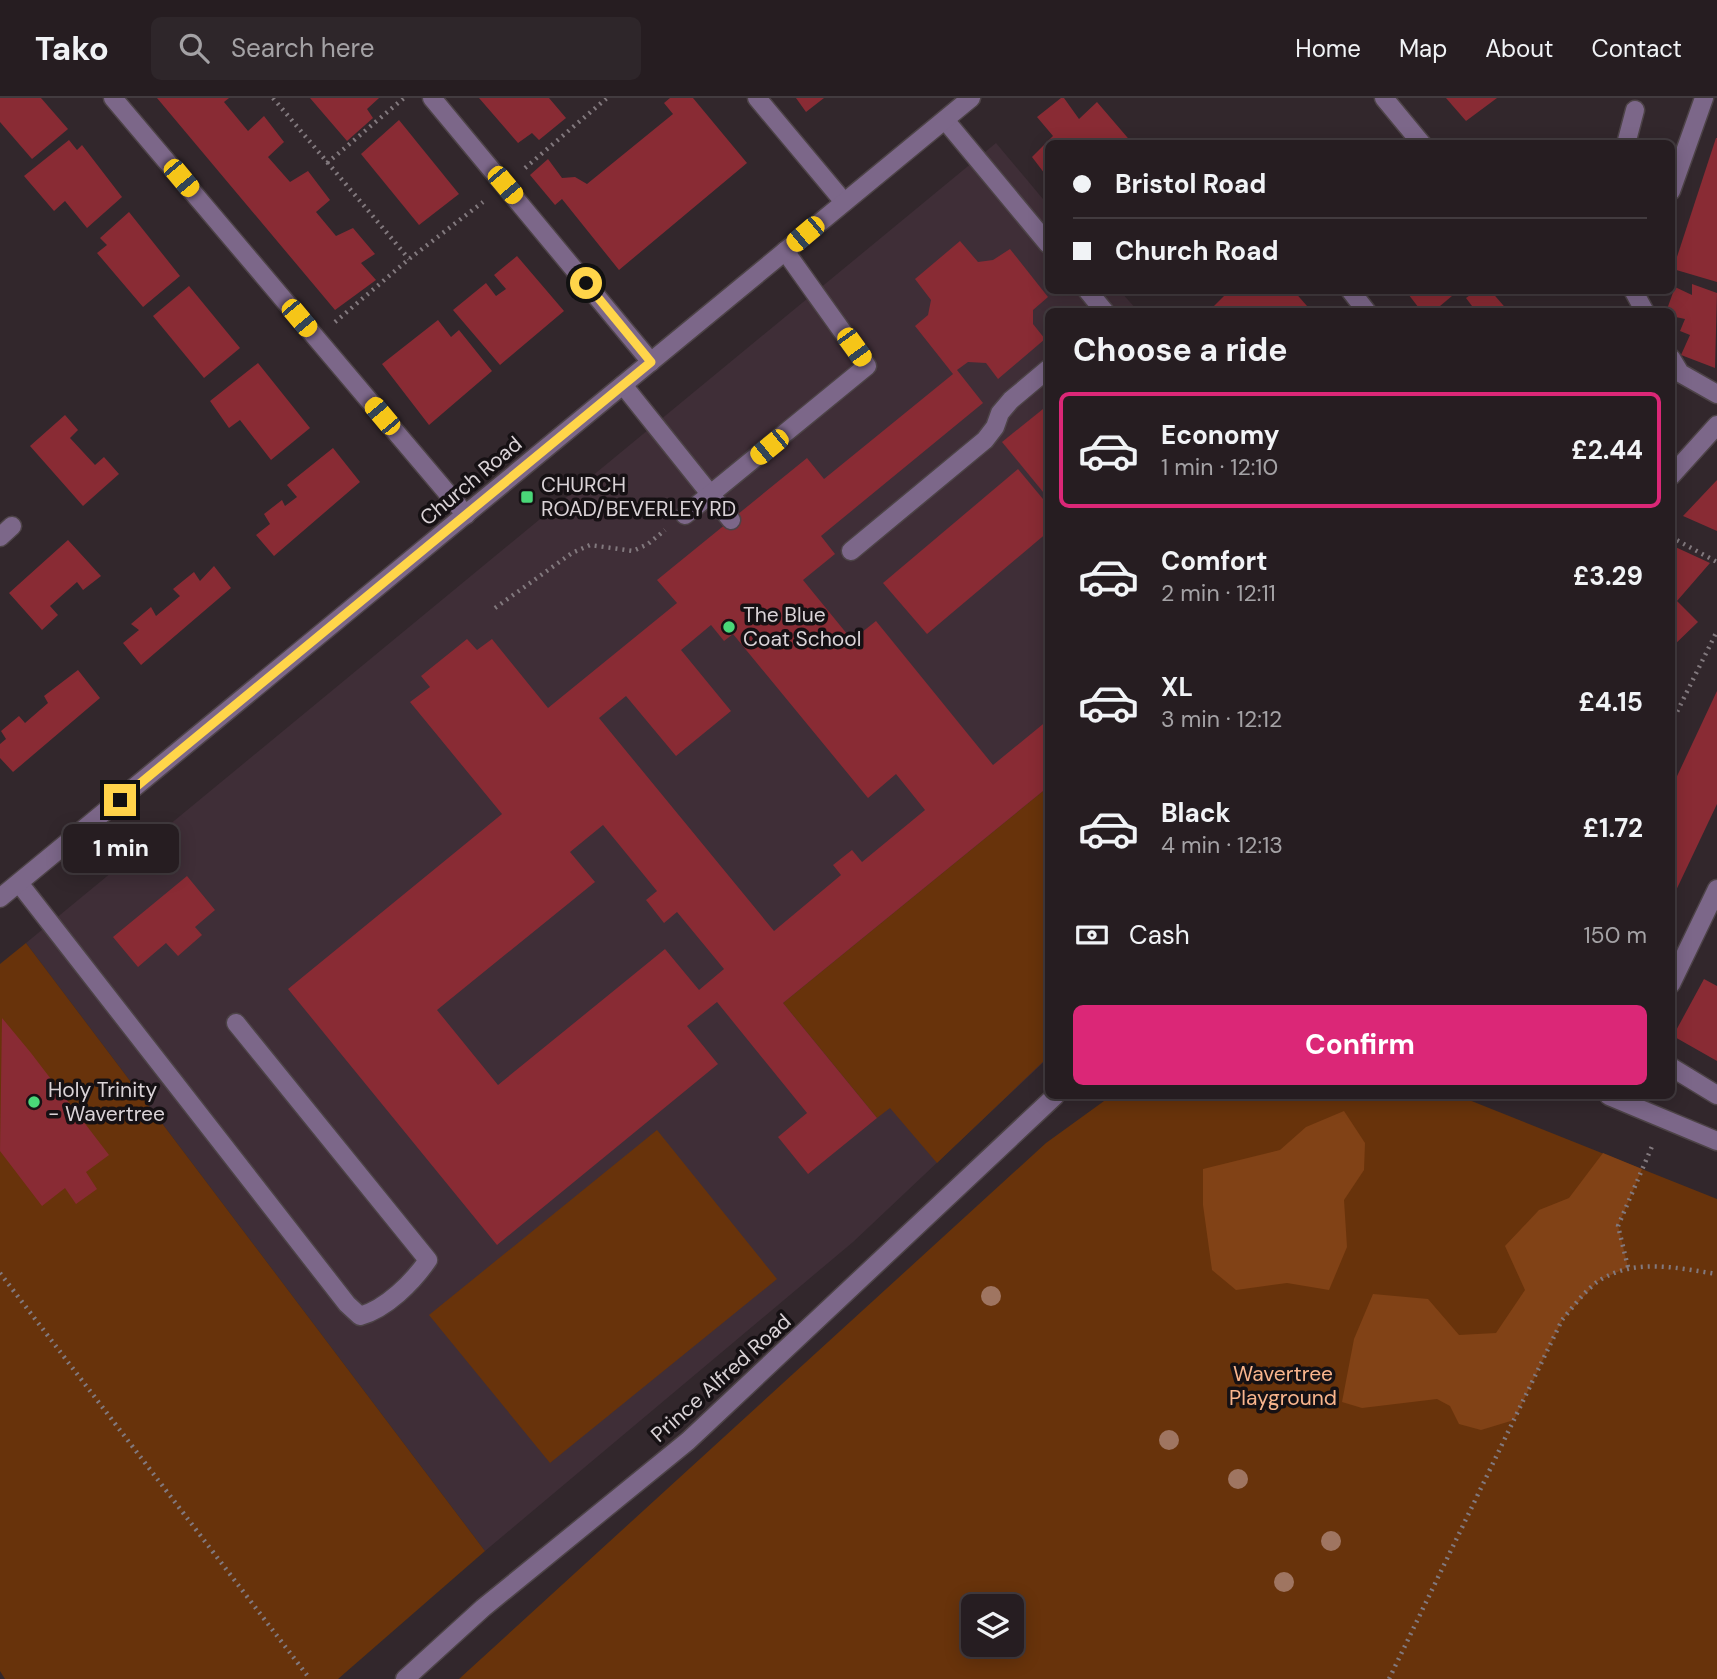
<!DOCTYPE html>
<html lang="en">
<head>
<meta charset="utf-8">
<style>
  :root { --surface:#261d21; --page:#2e262a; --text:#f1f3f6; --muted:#a4a2a5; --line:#423b3f; --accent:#db2777 }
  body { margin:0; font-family:"DM Sans",sans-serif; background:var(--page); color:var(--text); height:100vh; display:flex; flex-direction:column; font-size:26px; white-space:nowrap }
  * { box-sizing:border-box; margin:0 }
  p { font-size:23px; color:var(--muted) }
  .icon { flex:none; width:38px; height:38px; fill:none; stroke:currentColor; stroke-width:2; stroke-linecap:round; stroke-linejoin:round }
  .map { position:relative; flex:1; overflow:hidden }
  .details { position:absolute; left:1045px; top:210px; width:630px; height:791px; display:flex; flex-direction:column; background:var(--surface); border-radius:10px; box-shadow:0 4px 18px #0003,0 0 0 2px var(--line) }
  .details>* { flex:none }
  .top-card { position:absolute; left:1045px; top:42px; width:630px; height:154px; border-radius:10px; box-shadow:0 4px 18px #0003,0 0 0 2px var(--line); display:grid; align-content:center; height:154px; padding:0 28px; background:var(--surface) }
  .fabs { position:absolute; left:961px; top:1496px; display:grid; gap:14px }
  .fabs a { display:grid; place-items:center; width:63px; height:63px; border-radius:10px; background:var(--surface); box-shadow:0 4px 18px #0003,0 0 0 2px var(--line); font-size:35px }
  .end { position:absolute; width:32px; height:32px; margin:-16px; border:9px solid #ffd54a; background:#111; box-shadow:0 0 0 4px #111 }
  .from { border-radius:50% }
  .bubble { position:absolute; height:49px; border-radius:10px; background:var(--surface); box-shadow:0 4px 18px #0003,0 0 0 2px var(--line); font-size:23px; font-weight:700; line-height:49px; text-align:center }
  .car { position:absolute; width:21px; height:42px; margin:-21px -10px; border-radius:9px; box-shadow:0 0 5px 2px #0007; background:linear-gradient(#f5c518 24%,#345 0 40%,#f5c518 0 76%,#345 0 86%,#f5c518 0) }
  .top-card b { display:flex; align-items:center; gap:24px; height:66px; font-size:26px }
  .top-card b+b { border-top:2px solid var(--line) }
  .top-card i { width:18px; height:18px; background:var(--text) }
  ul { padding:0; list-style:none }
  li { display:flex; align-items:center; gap:21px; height:116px; margin:0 14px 10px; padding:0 14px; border:4px solid transparent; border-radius:10px }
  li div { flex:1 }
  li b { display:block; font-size:26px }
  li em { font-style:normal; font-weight:700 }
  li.current { border-color:var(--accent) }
  li>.icon { width:63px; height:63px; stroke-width:1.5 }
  h2 { padding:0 28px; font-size:32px; line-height:84px }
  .pay { display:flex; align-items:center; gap:18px; height:77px; padding:0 28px; font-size:26px }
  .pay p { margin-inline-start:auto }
  .primary-button { display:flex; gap:14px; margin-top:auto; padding:14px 28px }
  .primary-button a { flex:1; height:80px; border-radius:10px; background:var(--accent); color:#fff; font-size:28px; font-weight:700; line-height:80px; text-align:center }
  header { display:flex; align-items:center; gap:42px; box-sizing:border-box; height:98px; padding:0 35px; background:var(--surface); border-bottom:2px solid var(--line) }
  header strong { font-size:33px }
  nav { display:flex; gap:38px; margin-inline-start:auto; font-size:24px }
  .search { width:490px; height:63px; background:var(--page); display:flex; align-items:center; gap:18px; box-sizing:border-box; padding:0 24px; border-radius:10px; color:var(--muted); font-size:26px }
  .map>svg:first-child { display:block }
  .built { fill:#3f2e37 }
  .green { fill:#68330b; fill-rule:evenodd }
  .forest { fill:#814216 }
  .building { fill:#892b34; fill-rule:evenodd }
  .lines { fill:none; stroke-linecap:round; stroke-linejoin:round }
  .minor-casing { stroke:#4d4347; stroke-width:21 }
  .path { stroke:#82797e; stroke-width:4.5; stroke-dasharray:2 5; stroke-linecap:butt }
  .minor { stroke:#7c6789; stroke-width:18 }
  .tree { fill:#9f7561 }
  .route { stroke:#ffd54a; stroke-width:9 }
  .poi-dot { fill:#4ad778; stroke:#161114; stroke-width:2.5 }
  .labels { text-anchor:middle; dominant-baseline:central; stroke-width:7; stroke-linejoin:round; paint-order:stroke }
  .street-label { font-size:21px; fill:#dad3d7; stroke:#161114 }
  .poi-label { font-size:21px; fill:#dad3d7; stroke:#161114; text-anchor:start }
  .park-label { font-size:21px; fill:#f9b58d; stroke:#161114 }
</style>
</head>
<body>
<header>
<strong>Tako</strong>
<div class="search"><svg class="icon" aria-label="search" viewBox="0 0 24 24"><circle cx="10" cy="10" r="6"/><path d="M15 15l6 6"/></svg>Search here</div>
<nav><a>Home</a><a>Map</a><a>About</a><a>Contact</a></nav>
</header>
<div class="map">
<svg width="1717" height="1581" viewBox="0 0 1717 1581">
  <rect width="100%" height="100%" fill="#32272c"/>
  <polygon class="built" points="996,45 1048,107 1048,192 1120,193 1138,213 1048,214 1048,960 853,1144 485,1453 26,845"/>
  <g class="green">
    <polygon points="1048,689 1048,959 937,1065 890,1010 877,1020 783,905"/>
    <polygon points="26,845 485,1453 338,1581 5,1581 0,1573 0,866"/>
    <path d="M1111,998H1459L1717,1101V1581H459L1046,1045ZM973,1508H1012V1547H973Z"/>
    <polygon points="657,1032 777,1181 550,1365 429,1217"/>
  </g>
  <g class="forest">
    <polygon points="1344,1013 1365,1045 1364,1072 1344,1102 1347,1149 1329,1192 1287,1185 1236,1192 1212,1172 1203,1107 1203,1071 1280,1052 1306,1029"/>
    <polygon points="1603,1055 1642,1071 1618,1128 1628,1169 1598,1183 1562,1222 1514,1322 1481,1332 1459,1326 1450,1308 1437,1301 1362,1310 1342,1304 1354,1241 1373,1196 1428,1201 1459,1237 1496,1235 1525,1192 1505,1148 1539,1112 1569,1100"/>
  </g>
  <g class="building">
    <polygon points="0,0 41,0 68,31 32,61 0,24"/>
    <polygon points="157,0 229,0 224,4 248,33 264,18 284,44 268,59 290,84 308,73 330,102 316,114 336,138 353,130 375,156 361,165 376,182 335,212"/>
    <polygon points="310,0 379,0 367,11 373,20 347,43"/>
    <polygon points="479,0 549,0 566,20 539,42 532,35 518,45"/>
    <polygon points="670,0 693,0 747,65 619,172 562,101 555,107 530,77 548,61 562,80 575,79 587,86 673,16 664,5"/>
    <polygon points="796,0 824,0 806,14"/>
    <polygon points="1061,0 1064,0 1079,21 1097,4 1133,46 1048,46 1048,80 1032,59 1053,38 1037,19"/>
    <polygon points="1446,0 1497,0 1466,23"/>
    <polygon points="399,22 459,96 419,127 361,56"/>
    <polygon points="1716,40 1717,40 1717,184 1673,171"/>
    <polygon points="69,42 77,52 82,47 122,99 87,130 65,103 54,113 24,78"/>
    <polygon points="129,114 180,178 143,209 97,155 107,147 100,140"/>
    <path d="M960,143L978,164L993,162L1010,151L1048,199L1033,212V226L1045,241L998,281L986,265L968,264L957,272L983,305L821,438L835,456L803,482L852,542L876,523L993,667L1048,622V689L783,905L877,1020L808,1076L778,1039L807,1015L717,904L687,928L718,966L497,1147L288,891L502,716L410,604L430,589L421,578L467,541L477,552L492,541L548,610L677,505L657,482L807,360L824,381L953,276L915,228L928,217L931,202L915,181ZM711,527L724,543L733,536L868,700L896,676L925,712L862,764L852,752L833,767L841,777L774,833L599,620L626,598L676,658L731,613L681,552ZM603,727L657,793L646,802L664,825L677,814L724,871L699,892L665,851L498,987L437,912L595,784L570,754Z"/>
    <polygon points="517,158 564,213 500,267 453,212 486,185 496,198 506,191 494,177"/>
    <polygon points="1692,186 1717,195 1715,270 1681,257 1690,237 1680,233 1685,221 1671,218 1671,214 1666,214 1675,189 1692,197"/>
    <polygon points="189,188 240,250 204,280 153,218"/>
    <polygon points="1230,192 1293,192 1307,208 1296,214 1208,214"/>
    <polygon points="1405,192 1459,192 1433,214 1422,214"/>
    <polygon points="1477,192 1490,192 1509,214 1465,214 1472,208 1466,200"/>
    <polygon points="438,222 451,239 459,232 492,273 429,327 382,266"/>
    <polygon points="258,265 310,330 271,362 240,322 229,330 210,303"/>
    <polygon points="1043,311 1048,318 1048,400 1002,344"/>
    <polygon points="65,317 78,332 70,340 95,367 104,359 119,376 83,408 30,348"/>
    <polygon points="333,350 360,384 274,458 256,437 270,426 264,416 282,402 285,408 297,399 287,387"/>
    <polygon points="1018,371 1048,407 1048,434 927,536 883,485"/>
    <polygon points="1717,382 1717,433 1683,418"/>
    <polygon points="68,442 101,478 83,492 77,484 50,508 58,517 42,532 9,495"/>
    <polygon points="1671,447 1710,465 1677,503 1698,524 1671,550"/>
    <polygon points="214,468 231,490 141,567 123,545 139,532 131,526 151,509 156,518 180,498 173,491 194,474 200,483"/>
    <polygon points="78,572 100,600 13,674 0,660 0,646 6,641 1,633 19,618 25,625 48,605 44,598"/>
    <polygon points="1717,593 1717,706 1671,803 1671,691"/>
    <polygon points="187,778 215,812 195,829 202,837 178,858 166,845 138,869 113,839"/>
    <polygon points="1704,881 1717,888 1717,963 1673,938"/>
    <polygon points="2,920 31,955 109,1057 86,1074 97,1091 76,1106 65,1090 42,1108 0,1053"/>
  </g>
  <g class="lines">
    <g class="minor-casing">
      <g id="minor">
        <polyline points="113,0 466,417"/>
        <polyline points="432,0 651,264"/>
        <polyline points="757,0 844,104"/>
        <polyline points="1384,0 1422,46"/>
        <polyline points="945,22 1048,146"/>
        <polyline points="1626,46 1635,12"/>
        <polyline points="1671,93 1704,0"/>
        <polyline points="1087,192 1105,214"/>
        <polyline points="1350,192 1367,214"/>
        <polyline points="1633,192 1645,214"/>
        <polyline points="1671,260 1680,275 1717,296"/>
        <polyline points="623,287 731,422"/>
        <polyline points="1671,378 1717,327"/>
        <polyline points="685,417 867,268 785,153"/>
        <polyline points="0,439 12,428"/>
        <polyline points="851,453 985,342 995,329 1000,315 1011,302 1048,271"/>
        <path d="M19,785L347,1206L360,1218C386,1211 413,1184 428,1162L236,925"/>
        <polyline points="0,800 971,0"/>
        <polyline points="1671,886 1717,791"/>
        <polyline points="1671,969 1717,997"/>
        <polyline points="1609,998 1717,1043"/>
        <polyline points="405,1581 483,1510 688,1343 1055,998"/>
      </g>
    </g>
    <g class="path">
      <polyline points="273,0 409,161"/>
      <polyline points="327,65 404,0"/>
      <polyline points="525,70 607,0"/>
      <polyline points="335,224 409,161 483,104"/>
      <polyline points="1671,439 1717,464"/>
      <polyline points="495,510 572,455 590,447 633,453 648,446 665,432"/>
      <polyline points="1671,626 1717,533"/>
      <polyline points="1628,1169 1618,1128 1653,1046"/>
      <polyline points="0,1175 310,1581"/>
      <path d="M1389,1581L1562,1222C1573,1209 1586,1191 1600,1182C1636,1160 1677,1170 1717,1176"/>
    </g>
    <use href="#minor" class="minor"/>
  </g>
  <g class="tree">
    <circle cx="991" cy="1198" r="10"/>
    <circle cx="1169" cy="1342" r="10"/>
    <circle cx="1238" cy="1381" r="10"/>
    <circle cx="1331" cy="1443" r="10"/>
    <circle cx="1284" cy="1484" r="10"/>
  </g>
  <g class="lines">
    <polyline class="route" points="120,702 651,264 586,185"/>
  </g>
  <g class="poi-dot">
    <rect x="520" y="392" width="14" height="14" rx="3.5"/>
    <circle cx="729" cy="529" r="7"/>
    <circle cx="34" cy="1004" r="7"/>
  </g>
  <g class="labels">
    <g class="street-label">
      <text transform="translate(471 383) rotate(-40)">Church Road</text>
      <text transform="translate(721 1280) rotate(-42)">Prince Alfred Road</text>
    </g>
    <g class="poi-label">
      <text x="541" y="387">CHURCH<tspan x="541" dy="24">ROAD/BEVERLEY RD</tspan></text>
      <text x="743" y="517">The Blue<tspan x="743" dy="24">Coat School</tspan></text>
      <text x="48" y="992">Holy Trinity<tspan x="48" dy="24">- Wavertree</tspan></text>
    </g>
    <g class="park-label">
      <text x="1283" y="1276">Wavertree<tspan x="1283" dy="24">Playground</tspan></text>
    </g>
  </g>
</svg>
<div class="fabs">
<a><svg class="icon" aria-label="layers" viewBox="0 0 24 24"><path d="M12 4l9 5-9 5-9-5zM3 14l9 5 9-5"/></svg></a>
</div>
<i class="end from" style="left:586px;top:185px"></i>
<i class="end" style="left:120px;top:702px"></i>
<div class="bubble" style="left:63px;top:726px;width:116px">1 min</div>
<i class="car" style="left:181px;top:80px;rotate:140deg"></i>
<i class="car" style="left:505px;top:87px;rotate:140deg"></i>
<i class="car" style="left:805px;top:136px;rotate:230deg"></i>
<i class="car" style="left:299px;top:220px;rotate:140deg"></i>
<i class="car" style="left:854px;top:249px;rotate:144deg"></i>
<i class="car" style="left:382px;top:318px;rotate:320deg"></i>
<i class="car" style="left:769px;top:349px;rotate:231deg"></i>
<div class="top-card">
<b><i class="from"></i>Bristol Road</b>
<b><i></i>Church Road</b>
</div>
<section class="details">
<h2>Choose a ride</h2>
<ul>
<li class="current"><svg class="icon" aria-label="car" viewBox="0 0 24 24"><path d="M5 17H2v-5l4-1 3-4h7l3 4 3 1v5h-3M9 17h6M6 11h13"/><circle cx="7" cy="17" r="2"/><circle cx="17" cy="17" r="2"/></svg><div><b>Economy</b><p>1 min · 12:10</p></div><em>£2.44</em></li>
<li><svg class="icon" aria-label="car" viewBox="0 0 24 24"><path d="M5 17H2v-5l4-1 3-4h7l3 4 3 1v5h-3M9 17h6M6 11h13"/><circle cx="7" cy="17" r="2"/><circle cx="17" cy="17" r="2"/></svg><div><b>Comfort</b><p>2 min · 12:11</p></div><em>£3.29</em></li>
<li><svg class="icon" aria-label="car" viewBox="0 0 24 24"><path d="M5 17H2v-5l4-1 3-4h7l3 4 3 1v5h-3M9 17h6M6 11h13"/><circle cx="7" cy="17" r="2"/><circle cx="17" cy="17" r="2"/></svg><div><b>XL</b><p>3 min · 12:12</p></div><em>£4.15</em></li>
<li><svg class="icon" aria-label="car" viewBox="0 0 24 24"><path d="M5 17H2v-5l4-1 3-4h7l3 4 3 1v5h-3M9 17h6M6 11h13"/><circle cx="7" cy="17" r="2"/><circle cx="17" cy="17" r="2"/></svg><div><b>Black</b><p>4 min · 12:13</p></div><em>£1.72</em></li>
</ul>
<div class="pay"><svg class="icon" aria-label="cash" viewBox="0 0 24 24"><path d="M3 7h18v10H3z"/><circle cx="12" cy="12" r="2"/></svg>Cash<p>150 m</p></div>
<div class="primary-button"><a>Confirm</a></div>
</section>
</div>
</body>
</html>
